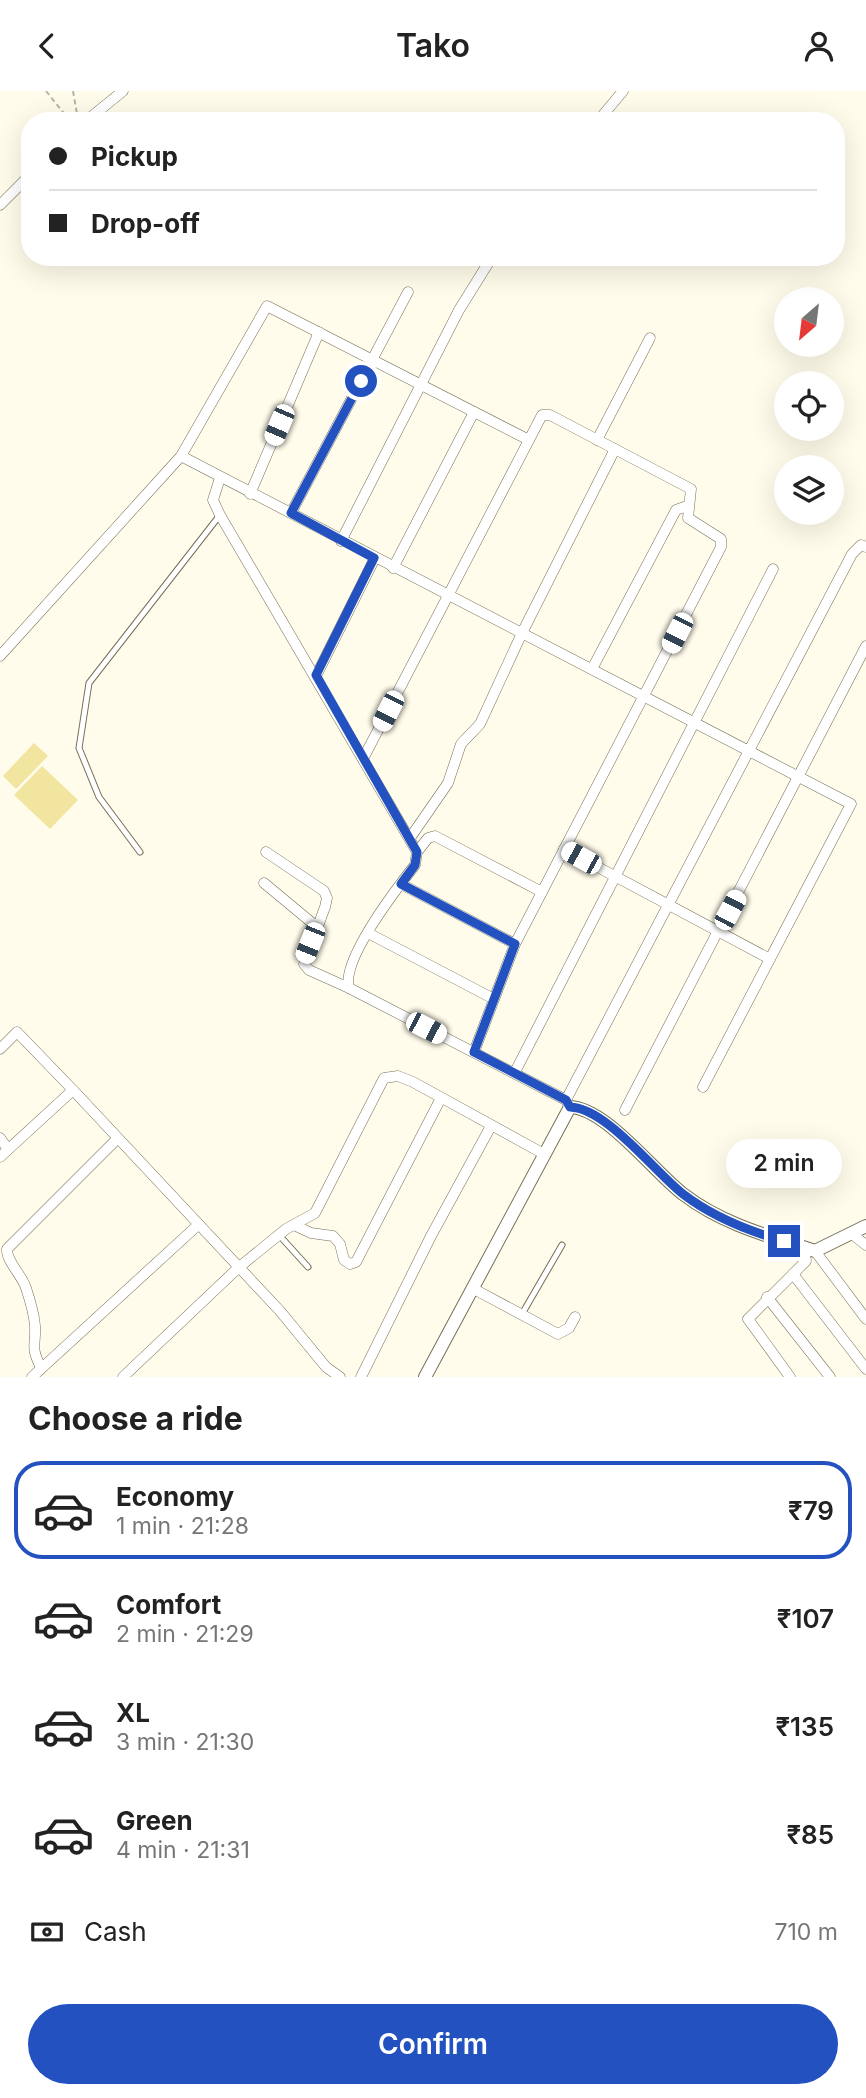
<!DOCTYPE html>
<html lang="en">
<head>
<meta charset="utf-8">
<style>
  :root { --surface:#fff; --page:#f6f6f6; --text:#222; --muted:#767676; --line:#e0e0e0; --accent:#2352c0 }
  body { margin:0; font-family:Inter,sans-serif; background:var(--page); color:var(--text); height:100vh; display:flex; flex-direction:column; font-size:26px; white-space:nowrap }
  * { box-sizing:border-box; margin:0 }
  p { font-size:23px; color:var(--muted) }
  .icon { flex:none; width:38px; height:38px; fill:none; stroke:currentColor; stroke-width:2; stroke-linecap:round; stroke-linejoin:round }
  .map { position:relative; height:1286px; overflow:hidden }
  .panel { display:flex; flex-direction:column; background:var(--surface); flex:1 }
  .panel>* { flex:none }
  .banner { position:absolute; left:21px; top:21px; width:824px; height:154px; border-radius:28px; box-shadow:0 7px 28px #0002; display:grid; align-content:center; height:154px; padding:0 28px; background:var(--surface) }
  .needle { width:46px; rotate:208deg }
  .fabs { position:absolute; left:774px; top:196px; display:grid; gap:14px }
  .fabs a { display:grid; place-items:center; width:70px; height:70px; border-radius:50%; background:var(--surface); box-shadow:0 7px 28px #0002; font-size:35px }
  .end { position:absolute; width:32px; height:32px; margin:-16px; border:9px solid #2352c0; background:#fff; box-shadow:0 0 0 4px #fff }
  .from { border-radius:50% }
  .bubble { position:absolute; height:49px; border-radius:24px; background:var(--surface); box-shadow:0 7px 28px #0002; font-size:23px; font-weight:600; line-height:49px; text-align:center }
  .car { position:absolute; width:21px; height:42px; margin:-21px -10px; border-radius:9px; box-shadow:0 0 5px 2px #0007; background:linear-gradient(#fff 24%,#345 0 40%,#fff 0 76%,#345 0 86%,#fff 0) }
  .banner b { display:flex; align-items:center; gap:24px; height:66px; font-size:26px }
  .banner b+b { border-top:2px solid var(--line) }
  .banner i { width:18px; height:18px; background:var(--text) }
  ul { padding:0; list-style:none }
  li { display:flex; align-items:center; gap:21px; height:98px; margin:0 14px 10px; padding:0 14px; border:4px solid transparent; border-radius:28px }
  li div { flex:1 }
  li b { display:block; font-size:26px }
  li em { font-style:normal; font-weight:600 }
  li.active { border-color:var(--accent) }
  li>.icon { width:63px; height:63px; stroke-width:1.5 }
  h2 { padding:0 28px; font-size:32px; line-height:84px }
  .pay { display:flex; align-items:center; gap:18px; height:77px; padding:0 28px; font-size:26px }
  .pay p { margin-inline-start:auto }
  .button { display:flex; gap:14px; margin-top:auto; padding:14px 28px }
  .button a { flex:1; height:80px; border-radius:42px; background:var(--accent); color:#fff; font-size:28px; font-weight:600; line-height:80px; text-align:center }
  header { display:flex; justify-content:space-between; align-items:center; height:91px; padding:0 28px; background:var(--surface); font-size:32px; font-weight:600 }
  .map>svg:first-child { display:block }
  .building { fill:#f2e5a0 }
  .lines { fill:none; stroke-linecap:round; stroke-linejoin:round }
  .service-casing { stroke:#746f56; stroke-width:7 }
  .minor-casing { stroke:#746f56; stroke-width:11 }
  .tertiary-casing { stroke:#746f56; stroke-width:14 }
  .path { stroke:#b7b4a5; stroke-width:2; stroke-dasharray:5 3.5; stroke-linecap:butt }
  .service { stroke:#fff; stroke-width:5 }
  .minor { stroke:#fff; stroke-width:10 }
  .tertiary { stroke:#fff; stroke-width:12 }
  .route { stroke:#2352c0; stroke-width:9 }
</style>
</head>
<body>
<header><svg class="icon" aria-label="back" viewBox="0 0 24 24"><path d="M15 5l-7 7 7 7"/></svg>Tako<svg class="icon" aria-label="person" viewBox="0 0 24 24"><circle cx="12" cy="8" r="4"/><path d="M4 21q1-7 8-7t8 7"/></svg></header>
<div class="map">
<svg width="866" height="1286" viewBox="0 0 866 1286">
  <rect width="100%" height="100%" fill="#fffceb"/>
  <g class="building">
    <polygon points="34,652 48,665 16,698 3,685"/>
    <polygon points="42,675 78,709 50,738 14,704"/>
  </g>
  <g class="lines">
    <g class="service-casing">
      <g id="service">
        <polyline points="140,761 99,706 79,657 89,592 220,424"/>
        <polyline points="279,1144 308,1176"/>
        <polyline points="522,1223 562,1154"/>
      </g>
    </g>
    <g class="minor-casing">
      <g id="minor">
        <polyline points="86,30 123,0"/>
        <polyline points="598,30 623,0"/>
        <polyline points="0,114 30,84"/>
        <polyline points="597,349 650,247"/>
        <polyline points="181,365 851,713 703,996"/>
        <path d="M220,387L213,409L220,424L417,761L415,774C397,797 341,869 349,897L566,1009L570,1016"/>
        <polyline points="250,403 319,241"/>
        <polyline points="291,422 408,201"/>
        <polyline points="341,450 459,219 492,166"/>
        <polyline points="393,477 474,321"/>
        <polyline points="0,565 181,365 267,215 529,349"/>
        <polyline points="592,578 676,419 687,415"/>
        <polyline points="316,585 375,467"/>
        <polyline points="364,666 542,324 550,324 691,398 688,427 721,448 721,456 515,853 474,961"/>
        <polyline points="410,747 448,692 461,653 480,633 522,542 615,358"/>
        <polyline points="564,758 770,868"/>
        <polyline points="266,761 324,800 327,807 325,816 304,873 309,879 349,897"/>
        <polyline points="417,761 428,747 435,745 542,801"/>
        <polyline points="264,792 317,836"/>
        <polyline points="401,793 515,853"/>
        <polyline points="368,842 492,907"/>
        <polyline points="0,958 17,941 73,999"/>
        <polyline points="515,981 773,478"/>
        <polyline points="566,1009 852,463 861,454 866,456"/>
        <polyline points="625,1019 866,555"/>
        <polyline points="0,1047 8,1058"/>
        <polyline points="0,1066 73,999 280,1220 326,1276 340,1286"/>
        <polyline points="294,1134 311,1142 333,1145 340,1153 344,1169 350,1173 356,1171 441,1007"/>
        <polyline points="852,1143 866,1154"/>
        <polyline points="815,1160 866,1228"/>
        <polyline points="793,1183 866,1278"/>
        <polyline points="472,1197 558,1243 569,1237 575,1226"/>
        <polyline points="767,1206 830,1286"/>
        <path d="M41,1277C30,1254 36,1257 35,1235C34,1222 30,1209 26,1197C22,1184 6,1170 7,1158L117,1048"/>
        <polyline points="32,1286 198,1134"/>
        <polyline points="123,1286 238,1177 286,1138 315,1122 384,987 398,985 413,991 544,1063"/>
        <polyline points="361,1286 431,1145 491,1035"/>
        <polyline points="790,1286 748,1228 806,1170 804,1157"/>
      </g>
    </g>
    <g class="tertiary-casing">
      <path id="tertiary" d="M425,1286L570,1016C606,1017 654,1081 683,1103C722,1133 768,1145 815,1160L866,1135"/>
    </g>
    <g class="path">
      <polyline points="46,0 70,30"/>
      <polyline points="73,0 77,23"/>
    </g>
    <use href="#service" class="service"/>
    <use href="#minor" class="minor"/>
    <use href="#tertiary" class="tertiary"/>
  </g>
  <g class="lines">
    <path class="route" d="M361,290L291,422L374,467L316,584L417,761L415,774L401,793L515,853L474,961L566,1009L570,1016C606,1017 654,1080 683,1103C713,1126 748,1140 784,1150"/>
  </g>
</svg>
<div class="fabs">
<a><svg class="needle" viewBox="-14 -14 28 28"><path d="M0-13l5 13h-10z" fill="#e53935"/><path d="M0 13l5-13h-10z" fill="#767676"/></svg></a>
<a><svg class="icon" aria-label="locate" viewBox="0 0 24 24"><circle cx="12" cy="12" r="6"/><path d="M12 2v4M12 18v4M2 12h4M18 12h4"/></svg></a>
<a><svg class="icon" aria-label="layers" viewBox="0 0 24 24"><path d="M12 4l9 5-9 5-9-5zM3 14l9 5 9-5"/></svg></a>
</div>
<i class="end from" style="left:361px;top:290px"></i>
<i class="end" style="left:784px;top:1150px"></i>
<div class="bubble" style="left:726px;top:1048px;width:116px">2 min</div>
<i class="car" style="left:279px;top:334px;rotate:203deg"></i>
<i class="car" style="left:677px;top:542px;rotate:207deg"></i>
<i class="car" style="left:388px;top:620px;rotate:207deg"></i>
<i class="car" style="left:581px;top:767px;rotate:299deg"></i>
<i class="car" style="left:730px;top:819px;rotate:28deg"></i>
<i class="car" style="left:310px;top:852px;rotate:202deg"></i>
<i class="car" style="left:426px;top:937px;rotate:117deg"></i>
<div class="banner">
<b><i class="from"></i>Pickup</b>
<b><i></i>Drop-off</b>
</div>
</div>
<section class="panel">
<h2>Choose a ride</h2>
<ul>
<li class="active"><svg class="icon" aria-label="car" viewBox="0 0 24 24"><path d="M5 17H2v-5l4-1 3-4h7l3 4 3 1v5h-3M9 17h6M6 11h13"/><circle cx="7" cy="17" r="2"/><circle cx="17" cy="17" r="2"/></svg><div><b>Economy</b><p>1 min · 21:28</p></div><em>₹79</em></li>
<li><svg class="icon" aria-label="car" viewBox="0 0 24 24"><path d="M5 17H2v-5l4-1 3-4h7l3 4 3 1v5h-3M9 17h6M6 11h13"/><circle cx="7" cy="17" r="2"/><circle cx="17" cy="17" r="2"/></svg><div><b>Comfort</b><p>2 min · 21:29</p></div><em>₹107</em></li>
<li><svg class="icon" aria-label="car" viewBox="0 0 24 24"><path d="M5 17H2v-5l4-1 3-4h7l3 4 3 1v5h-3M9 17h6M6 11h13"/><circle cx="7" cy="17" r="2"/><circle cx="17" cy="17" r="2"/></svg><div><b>XL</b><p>3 min · 21:30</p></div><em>₹135</em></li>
<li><svg class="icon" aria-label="car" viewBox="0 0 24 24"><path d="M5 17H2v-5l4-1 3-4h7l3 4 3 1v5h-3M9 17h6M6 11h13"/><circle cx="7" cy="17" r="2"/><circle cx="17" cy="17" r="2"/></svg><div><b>Green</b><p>4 min · 21:31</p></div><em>₹85</em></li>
</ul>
<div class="pay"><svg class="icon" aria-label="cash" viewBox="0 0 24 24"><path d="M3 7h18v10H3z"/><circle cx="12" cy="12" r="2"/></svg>Cash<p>710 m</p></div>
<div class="button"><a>Confirm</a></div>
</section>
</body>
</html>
